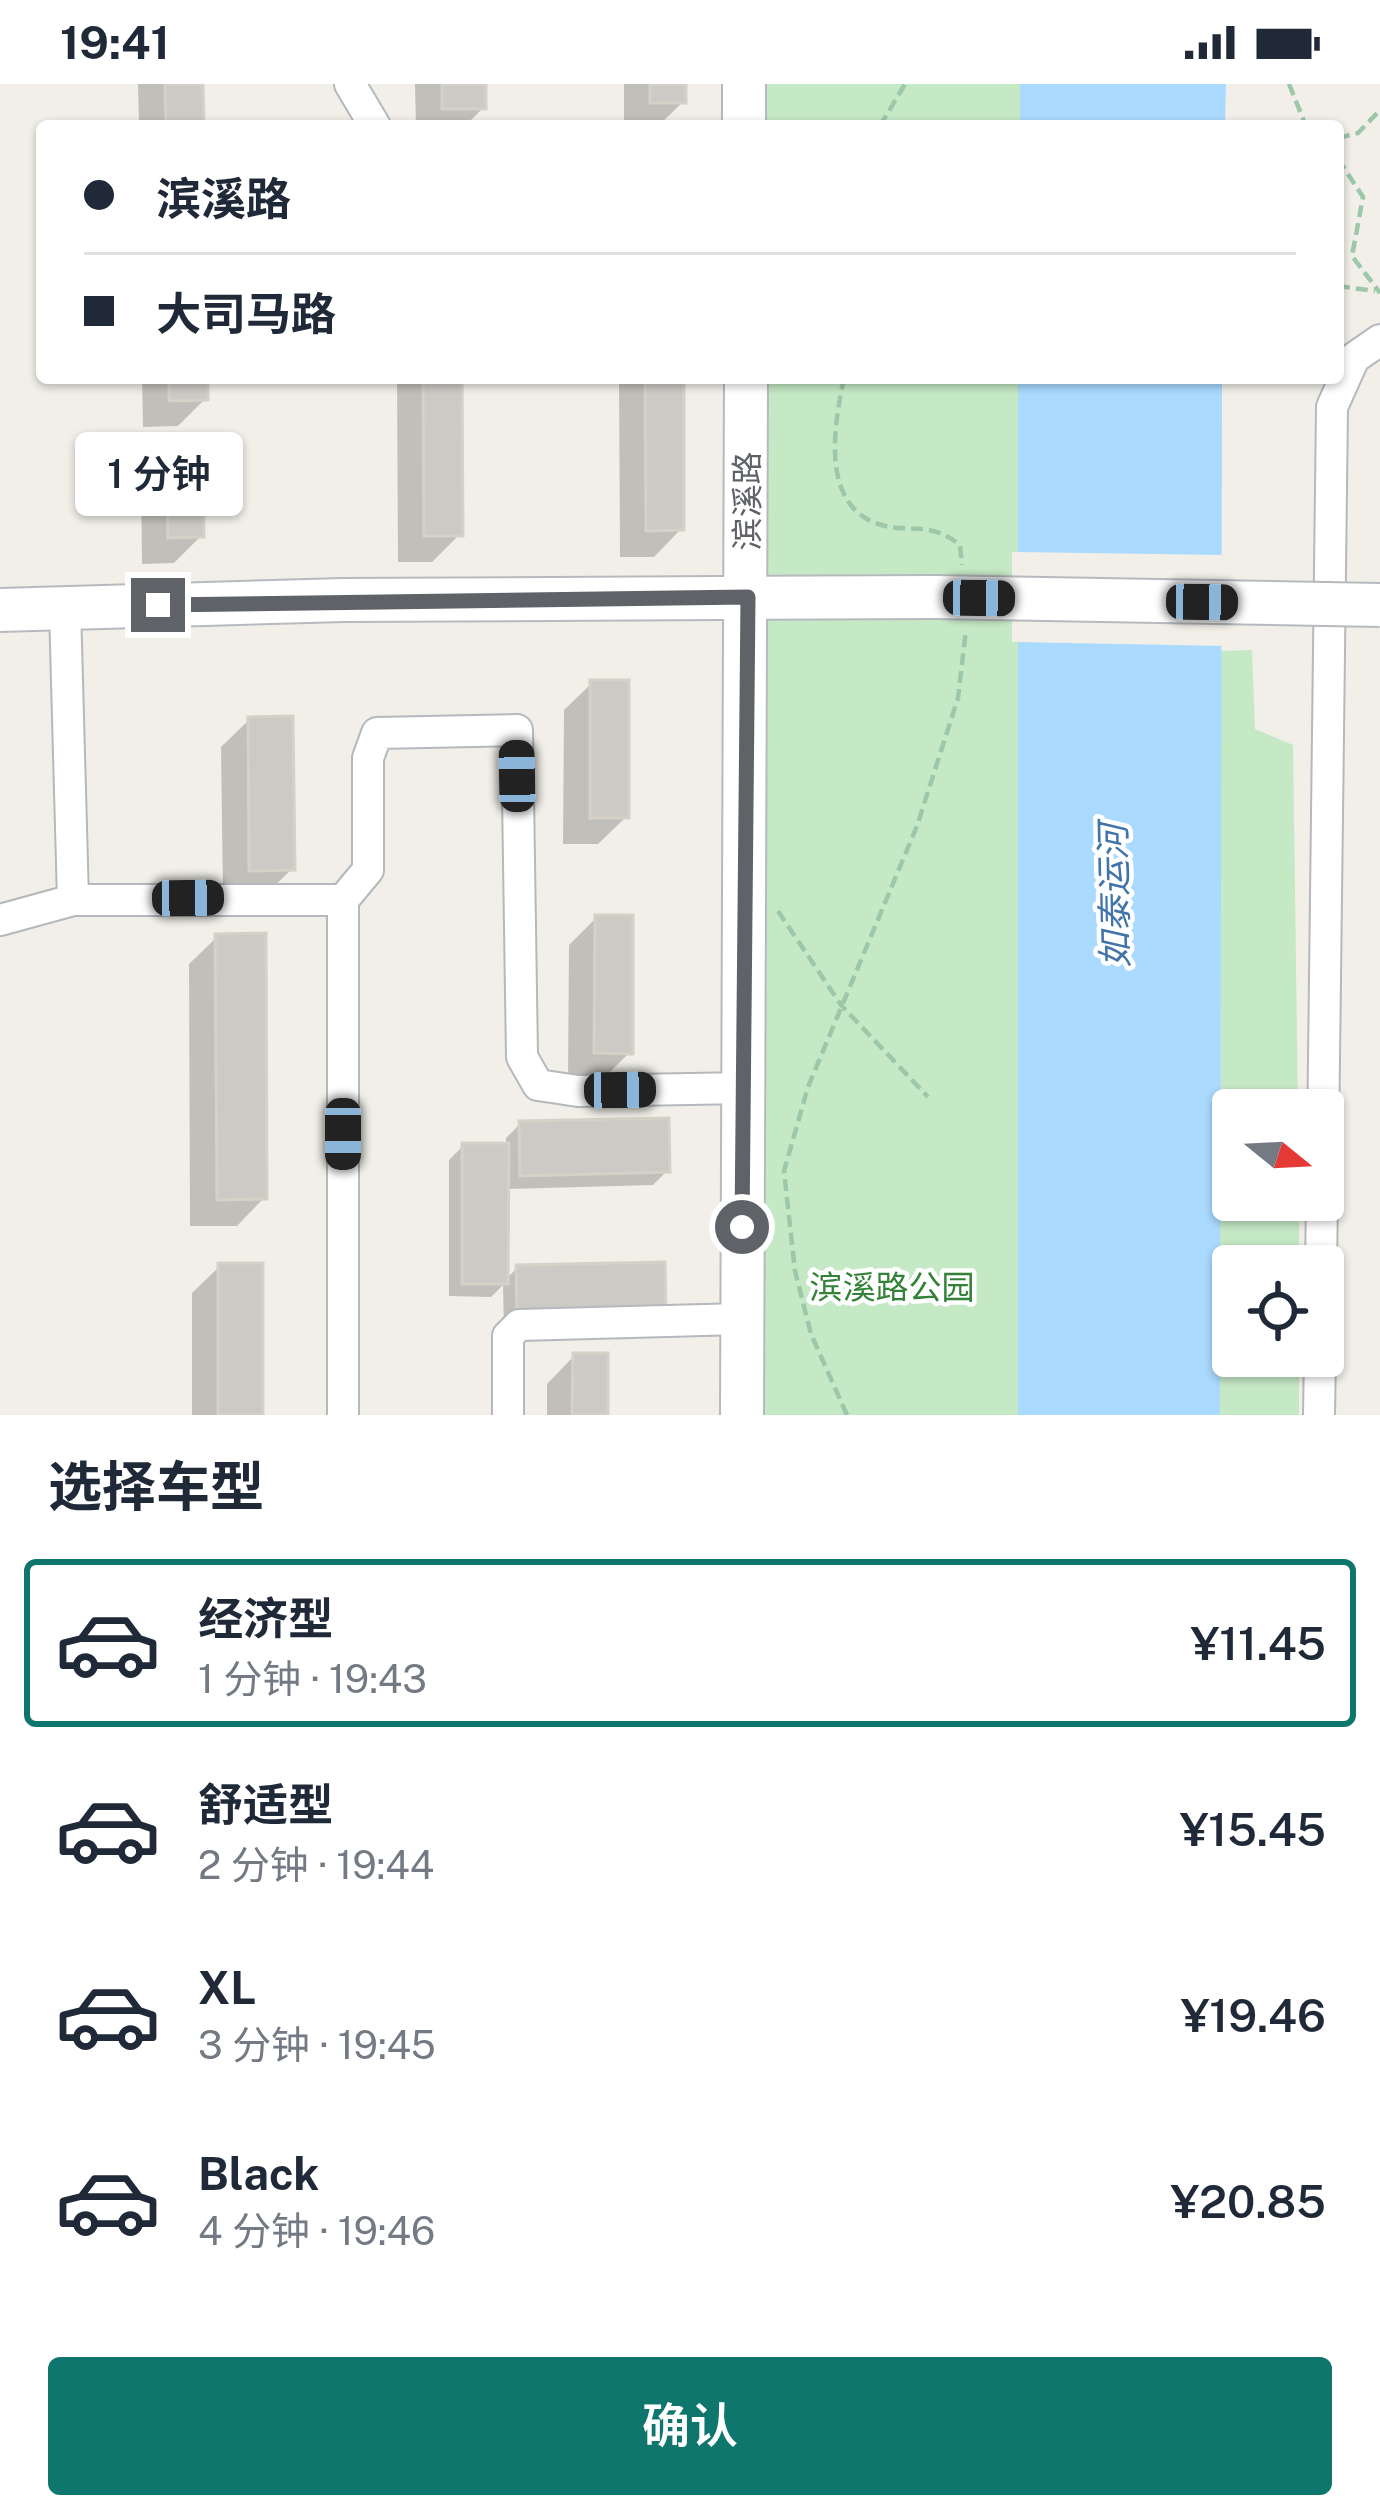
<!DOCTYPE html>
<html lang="zh">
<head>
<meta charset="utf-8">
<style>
  :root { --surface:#fff; --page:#f2f2f3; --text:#1f2937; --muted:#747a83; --line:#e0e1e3; --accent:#0f766e }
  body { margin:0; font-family:"Public Sans","Noto Sans SC",sans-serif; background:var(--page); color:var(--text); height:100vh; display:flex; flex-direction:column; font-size:45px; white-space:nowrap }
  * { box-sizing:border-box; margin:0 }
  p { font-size:39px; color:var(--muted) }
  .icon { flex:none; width:66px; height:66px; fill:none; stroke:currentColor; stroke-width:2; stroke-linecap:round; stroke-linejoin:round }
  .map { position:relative; height:1331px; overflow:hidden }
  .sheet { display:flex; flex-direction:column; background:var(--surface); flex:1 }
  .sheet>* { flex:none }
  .top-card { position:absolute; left:36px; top:36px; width:1308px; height:264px; border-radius:12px; box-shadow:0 3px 9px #0004; display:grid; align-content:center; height:264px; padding:0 48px; background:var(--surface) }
  .needle { width:78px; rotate:108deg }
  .controls { position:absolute; left:1212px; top:1005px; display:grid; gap:24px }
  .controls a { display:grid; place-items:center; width:132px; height:132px; border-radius:12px; background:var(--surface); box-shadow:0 3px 9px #0004; font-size:60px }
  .end { position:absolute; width:54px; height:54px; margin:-27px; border:15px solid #5f6368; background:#fff; box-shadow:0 0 0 6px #fff }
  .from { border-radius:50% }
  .bubble { position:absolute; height:84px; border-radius:12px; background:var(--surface); box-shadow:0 3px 9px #0004; font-size:39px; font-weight:600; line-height:84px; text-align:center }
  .car { position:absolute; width:36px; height:72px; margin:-36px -18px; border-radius:15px; box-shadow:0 0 9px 3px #0007; background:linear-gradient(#222 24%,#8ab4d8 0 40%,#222 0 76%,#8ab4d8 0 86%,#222 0) }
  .top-card b { display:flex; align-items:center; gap:42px; height:114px; font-size:45px }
  .top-card b+b { border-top:3px solid var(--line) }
  .top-card i { width:30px; height:30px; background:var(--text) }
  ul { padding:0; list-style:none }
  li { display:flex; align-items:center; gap:36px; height:168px; margin:0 24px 18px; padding:0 24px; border:6px solid transparent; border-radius:12px }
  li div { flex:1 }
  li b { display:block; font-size:45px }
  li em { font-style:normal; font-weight:600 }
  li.current { border-color:var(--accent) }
  li>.icon { width:108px; height:108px; stroke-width:1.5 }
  h2 { padding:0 48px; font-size:54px; line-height:144px }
  .button { display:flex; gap:24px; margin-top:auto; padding:24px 48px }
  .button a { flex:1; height:138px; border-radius:12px; background:var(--accent); color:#fff; font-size:48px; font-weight:600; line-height:138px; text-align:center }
  .status { display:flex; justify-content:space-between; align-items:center; height:84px; padding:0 60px; background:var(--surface); direction:ltr }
  .status svg { height:33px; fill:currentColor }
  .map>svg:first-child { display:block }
  .green { fill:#c5e8c5 }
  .water { fill:#aadaff }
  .pier { fill:#f1efe8 }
  .shadow { fill:#0003 }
  .building { fill:#cccac5; stroke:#d6d1c6; stroke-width:3 }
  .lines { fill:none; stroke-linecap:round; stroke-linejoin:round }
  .street-casing { stroke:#b5b8bc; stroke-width:34 }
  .secondary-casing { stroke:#b6babf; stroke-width:46 }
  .path { stroke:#9cc7a9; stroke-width:4.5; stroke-dasharray:12 6; stroke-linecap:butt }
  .street { stroke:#fff; stroke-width:30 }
  .secondary { stroke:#fff; stroke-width:42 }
  .secondary-bridge-casing { stroke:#b6babf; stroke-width:46; stroke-linecap:butt }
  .secondary-bridge { stroke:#fff; stroke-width:42 }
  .route { stroke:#5f6368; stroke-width:15 }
  .labels { text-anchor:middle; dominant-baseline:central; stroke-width:9; stroke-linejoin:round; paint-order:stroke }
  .street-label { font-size:33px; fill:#5f6368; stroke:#fff }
  .park-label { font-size:33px; fill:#348238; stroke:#fff }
  .water-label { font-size:36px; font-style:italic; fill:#4174aa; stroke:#fff }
</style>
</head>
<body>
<div class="status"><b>19:41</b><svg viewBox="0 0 49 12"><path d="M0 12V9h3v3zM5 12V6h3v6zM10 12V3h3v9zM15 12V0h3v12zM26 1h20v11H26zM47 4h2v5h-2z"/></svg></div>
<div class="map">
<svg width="1380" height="1331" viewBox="0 0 1380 1331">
  <rect width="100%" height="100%" fill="#f1efe8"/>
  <g class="green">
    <polygon points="766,0 1020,0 1020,42 767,42"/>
    <polygon points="768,294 1018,294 1018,1331 763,1331"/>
    <polygon points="1252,566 1255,645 1293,661 1298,1026 1233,1026 1233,1116 1299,1116 1299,1182 1233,1182 1233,1272 1299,1272 1299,1331 1220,1331 1219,567"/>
  </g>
  <g class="water">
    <polygon points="1020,0 1226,0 1225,42 1020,42"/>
    <polygon points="1018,294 1222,294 1220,1331 1018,1331"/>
  </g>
  <polygon class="pier" points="1012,468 1226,471 1225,562 1012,558"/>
  <g class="shadow">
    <polygon points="138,0 200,0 201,42 139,42"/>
    <polygon points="415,0 483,0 483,24 465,42 416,42"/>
    <polygon points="624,0 683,0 683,18 658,42 624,42"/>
    <polygon points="142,294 205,294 205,315 178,342 143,343"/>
    <polygon points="397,294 459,294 460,450 432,478 398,478"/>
    <polygon points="619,294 681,294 681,445 654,473 620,473"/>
    <polygon points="168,360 201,452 174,479 142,480 141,388"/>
    <polygon points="592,599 626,733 598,760 563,760 564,626"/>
    <polygon points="249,636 292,785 264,812 223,813 221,663"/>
    <polygon points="596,834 630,968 602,996 568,996 569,861"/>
    <polygon points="217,853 264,1114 237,1142 190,1142 189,880"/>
    <polygon points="520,1040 667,1087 653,1101 506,1105 505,1196 517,1184 662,1181 504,1248 503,1201 491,1213 449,1212 449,1076 463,1062 506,1062 506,1054"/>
    <polygon points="220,1182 260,1331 192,1331 192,1209"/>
    <polygon points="574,1272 605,1331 547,1331 547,1300"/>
  </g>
  <g class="building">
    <polygon points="165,0 203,0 204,42 166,42"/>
    <rect x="442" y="0" width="44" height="25"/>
    <rect x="650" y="0" width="36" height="19"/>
    <polygon points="169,294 208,294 208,316 169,317"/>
    <polygon points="423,294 462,294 463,452 424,452"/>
    <polygon points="645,294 684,294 684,446 646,447"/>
    <polygon points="203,356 204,453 168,454 167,357"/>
    <rect x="590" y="596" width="39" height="138"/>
    <polygon points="293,632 295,786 249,787 248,633"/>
    <polygon points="595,831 633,831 633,970 594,969"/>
    <polygon points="266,849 267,1115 217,1116 215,850"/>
    <polygon points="669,1034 670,1088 520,1092 519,1037"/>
    <polygon points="462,1059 509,1059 508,1200 462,1200"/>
    <polygon points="665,1178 666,1232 517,1235 516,1181"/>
    <rect x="218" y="1179" width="45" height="152"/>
    <polygon points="573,1269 608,1269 608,1331 572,1331"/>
  </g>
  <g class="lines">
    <g class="street-casing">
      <g id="street">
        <polyline points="350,0 375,42"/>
        <polyline points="65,524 73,816"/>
        <polyline points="0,836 73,816 343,816 368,786 368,674 377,649 517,646 522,973 538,1001 578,1007 745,1004"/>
        <polyline points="1323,1057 1332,323 1354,274 1380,256"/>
        <polyline points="1321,1182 1322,1116"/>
        <polyline points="343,1331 343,816"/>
        <polyline points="508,1331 508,1252 519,1241 741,1235"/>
        <polyline points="1319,1331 1320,1272"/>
      </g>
    </g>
    <g class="secondary-casing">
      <g id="secondary">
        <polyline points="744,0 744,42"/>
        <polyline points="0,526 343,516 934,513"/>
        <polyline points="742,1331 746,294"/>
      </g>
    </g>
    <g class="path">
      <polyline points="1289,0 1306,42"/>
      <polyline points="880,42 905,0"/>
      <polyline points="1338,54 1358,49 1380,26"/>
      <polyline points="1338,75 1363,113 1352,172 1380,209"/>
      <polyline points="1338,202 1375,207"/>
      <path d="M844,294C835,337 820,415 873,438C906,452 926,434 960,461L962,481"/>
      <polyline points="778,827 841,921 928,1013"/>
      <polyline points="847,1331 811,1250 795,1187 784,1087 808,1003 917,742 958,614 966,546"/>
    </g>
    <use href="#street" class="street"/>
    <use href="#secondary" class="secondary"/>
    <g class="secondary-bridge-casing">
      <polyline id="secondary-bridge" points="934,513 1380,521"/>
    </g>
    <use href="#secondary-bridge" class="secondary-bridge"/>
  </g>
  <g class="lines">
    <polyline class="route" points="158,521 748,513 742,1143"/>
  </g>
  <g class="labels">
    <g class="street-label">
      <text transform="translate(747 417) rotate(-90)">滨溪路</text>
    </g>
    <g class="park-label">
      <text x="892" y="1203">滨溪路公园</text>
    </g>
    <g class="water-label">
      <text transform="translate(1114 812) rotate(-91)">如泰运河</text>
    </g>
  </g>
</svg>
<div class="controls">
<a><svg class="needle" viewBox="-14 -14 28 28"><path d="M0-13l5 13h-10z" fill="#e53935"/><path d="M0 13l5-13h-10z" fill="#747a83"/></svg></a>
<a><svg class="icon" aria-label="locate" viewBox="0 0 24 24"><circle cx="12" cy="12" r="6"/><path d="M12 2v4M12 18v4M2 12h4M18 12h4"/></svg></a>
</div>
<i class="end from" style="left:742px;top:1143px"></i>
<i class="end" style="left:158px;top:521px"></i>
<div class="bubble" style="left:75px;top:348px;width:168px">1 分钟</div>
<i class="car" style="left:979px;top:514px;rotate:91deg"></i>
<i class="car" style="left:1202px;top:518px;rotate:91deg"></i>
<i class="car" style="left:517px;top:692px;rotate:359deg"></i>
<i class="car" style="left:188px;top:814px;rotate:89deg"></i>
<i class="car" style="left:620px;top:1006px;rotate:89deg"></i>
<i class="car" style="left:343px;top:1050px;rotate:180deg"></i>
<div class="top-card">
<b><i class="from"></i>滨溪路</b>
<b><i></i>大司马路</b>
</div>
</div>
<section class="sheet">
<h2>选择车型</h2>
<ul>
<li class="current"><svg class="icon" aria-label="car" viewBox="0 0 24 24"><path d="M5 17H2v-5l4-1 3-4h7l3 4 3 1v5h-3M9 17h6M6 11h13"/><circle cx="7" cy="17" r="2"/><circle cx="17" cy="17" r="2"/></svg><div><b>经济型</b><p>1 分钟 · 19:43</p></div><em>¥11.45</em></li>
<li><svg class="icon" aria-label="car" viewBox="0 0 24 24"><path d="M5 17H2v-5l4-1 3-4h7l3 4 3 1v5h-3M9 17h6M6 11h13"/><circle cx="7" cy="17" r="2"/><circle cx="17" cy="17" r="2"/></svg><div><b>舒适型</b><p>2 分钟 · 19:44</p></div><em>¥15.45</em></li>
<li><svg class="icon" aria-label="car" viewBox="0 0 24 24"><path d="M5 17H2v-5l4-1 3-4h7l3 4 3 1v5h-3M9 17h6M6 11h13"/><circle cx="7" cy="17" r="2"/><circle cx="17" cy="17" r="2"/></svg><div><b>XL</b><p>3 分钟 · 19:45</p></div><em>¥19.46</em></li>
<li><svg class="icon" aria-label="car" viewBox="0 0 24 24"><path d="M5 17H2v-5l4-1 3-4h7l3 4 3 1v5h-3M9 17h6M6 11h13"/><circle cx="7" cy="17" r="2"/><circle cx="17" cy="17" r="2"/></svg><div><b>Black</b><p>4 分钟 · 19:46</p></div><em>¥20.85</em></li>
</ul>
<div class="button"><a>确认</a></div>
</section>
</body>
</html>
